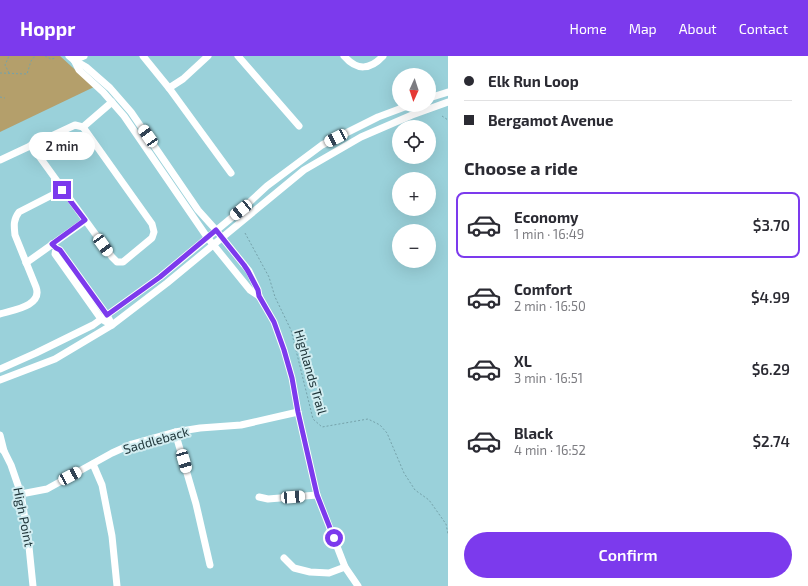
<!DOCTYPE html>
<html lang="en">
<head>
<meta charset="utf-8">
<style>
  :root { --surface:#fff; --page:#f2f2f3; --text:#2b2b33; --muted:#7c7c81; --line:#e1e1e2; --accent:#7c3aed }
  body { margin:0; font-family:"Exo 2",sans-serif; background:var(--page); color:var(--text); height:100vh; display:flex; flex-direction:column; font-size:15px; white-space:nowrap }
  * { box-sizing:border-box; margin:0 }
  p { font-size:13px; color:var(--muted) }
  .icon { flex:none; width:22px; height:22px; fill:none; stroke:currentColor; stroke-width:2; stroke-linecap:round; stroke-linejoin:round }
  .map { position:relative; flex:1; overflow:hidden }
  .details { display:flex; flex-direction:column; background:var(--surface); width:360px }
  .details>* { flex:none }
  .guide { display:grid; align-content:center; height:88px; padding:0 16px; background:var(--surface) }
  .needle { width:26px; rotate:183deg }
  .buttons { position:absolute; left:392px; top:12px; display:grid; gap:8px }
  .buttons a { display:grid; place-items:center; width:44px; height:44px; border-radius:50%; background:var(--surface); box-shadow:0 4px 16px #0002; font-size:20px }
  .end { position:absolute; width:18px; height:18px; margin:-9px; border:5px solid #7c3aed; background:#fff; box-shadow:0 0 0 2px #fff }
  .from { border-radius:50% }
  .bubble { position:absolute; height:28px; border-radius:14px; background:var(--surface); box-shadow:0 4px 16px #0002; font-size:13px; font-weight:600; line-height:28px; text-align:center }
  .car { position:absolute; width:12px; height:24px; margin:-12px -6px; border-radius:5px; box-shadow:0 0 3px 1px #0007; background:linear-gradient(#fff 24%,#345 0 40%,#fff 0 76%,#345 0 86%,#fff 0) }
  .guide b { display:flex; align-items:center; gap:14px; height:38px; font-size:15px }
  .guide b+b { border-top:1px solid var(--line) }
  .guide i { width:10px; height:10px; background:var(--text) }
  ul { padding:0; list-style:none }
  li { display:flex; align-items:center; gap:12px; height:66px; margin:0 8px 6px; padding:0 8px; border:2px solid transparent; border-radius:8px }
  li div { flex:1 }
  li b { display:block; font-size:15px }
  li em { font-style:normal; font-weight:600 }
  li.current { border-color:var(--accent) }
  li>.icon { width:36px; height:36px; stroke-width:1.5 }
  h2 { padding:0 16px; font-size:18px; line-height:48px }
  .primary-button { display:flex; gap:8px; margin-top:auto; padding:8px 16px }
  .primary-button a { flex:1; height:46px; border-radius:24px; background:var(--accent); color:#fff; font-size:16px; font-weight:600; line-height:46px; text-align:center }
  header { display:flex; align-items:center; gap:24px; box-sizing:border-box; height:56px; padding:0 20px; background:var(--accent); color:#fff }
  header strong { font-size:19px }
  nav { display:flex; gap:22px; margin-inline-start:auto; font-size:14px }
  main { display:flex; flex:1; min-height:0 }
  .map>svg:first-child { display:block }
  .green { fill:#b49f6b }
  .lines { fill:none; stroke-linecap:round; stroke-linejoin:round }
  .path { stroke:#75a2aa; stroke-width:1; stroke-dasharray:2 2; stroke-linecap:butt }
  .minor { stroke:#fff; stroke-width:7 }
  .route { stroke:#7c3aed; stroke-width:5 }
  .labels { text-anchor:middle; dominant-baseline:central; stroke-width:4; stroke-linejoin:round; paint-order:stroke }
  .street-label { font-size:13px; fill:#20363a; stroke:#d2edf1 }
</style>
</head>
<body>
<header>
<strong>Hoppr</strong>
<nav><a>Home</a><a>Map</a><a>About</a><a>Contact</a></nav>
</header>
<main>
<div class="map">
<svg width="448" height="530" viewBox="0 0 448 530">
  <rect width="100%" height="100%" fill="#9ad1da"/>
  <polygon class="green" points="0,0 60,0 94,31 0,76"/>
  <g class="lines">
    <g class="path">
      <polyline points="45,0 51,3 56,2"/>
      <polyline points="0,17 27,18 31,5 35,0"/>
      <polyline points="9,17 5,9 9,0"/>
      <polyline points="0,41 5,42"/>
      <polyline points="442,60 448,64"/>
      <polyline points="245,177 269,221 275,241 291,274 313,363 322,371 368,363 380,369 387,377 404,417 415,434 429,444 446,468 448,478"/>
    </g>
    <g class="minor">
      <polyline points="69,0 74,4 86,11 110,32 131,56 198,154 216,174 249,215 258,234 259,240 274,266 284,294 292,322 298,356 317,439 345,511 358,530"/>
      <polyline points="143,0 169,32 231,117"/>
      <polyline points="238,0 299,70"/>
      <path d="M344,0C357,15 370,14 383,0"/>
      <polyline points="74,4 79,14 103,36 124,60 207,181 250,234 259,240"/>
      <polyline points="74,4 84,0"/>
      <polyline points="169,32 183,23 208,0"/>
      <polyline points="429,42 448,36"/>
      <polyline points="83,71 112,46"/>
      <polyline points="31,89 112,201 117,206 123,206 152,182 154,176 152,168 83,71"/>
      <polyline points="0,104 75,69 83,71"/>
      <polyline points="52,188 56,192 60,194 107,259 112,269 101,263 55,198 56,192"/>
      <polyline points="26,207 85,165"/>
      <path d="M0,258C13,254 43,250 36,231L15,179C14,170 13,164 19,156L62,134"/>
      <polyline points="0,313 36,297 93,269 160,221 241,154 267,130 322,89 378,61 410,49"/>
      <polyline points="0,324 55,303 112,269 167,227 304,114 361,81 412,59 448,46"/>
      <polyline points="175,376 196,448 210,509"/>
      <polyline points="0,379 4,395 0,392"/>
      <polyline points="4,395 11,409 21,438 28,481 33,530"/>
      <polyline points="93,408 102,429 112,480 117,530"/>
      <polyline points="21,438 47,433 112,397 132,388 175,376 200,372 241,369 298,356"/>
      <polyline points="259,441 268,443 317,439"/>
      <polyline points="284,502 294,512 310,516 329,517 345,511"/>
    </g>
  </g>
  <g class="lines">
    <polyline class="route" points="62,134 85,164 52,188 56,192 60,194 107,259 160,221 216,174 244,209 248,215 258,234 259,240 274,266 284,294 292,322 298,356 317,439 334,482"/>
  </g>
  <g class="labels">
    <g class="street-label">
      <text transform="translate(311 316) rotate(74)">Highlands Trail</text>
      <text transform="translate(156 384) rotate(-16)">Saddleback</text>
      <text transform="translate(24 461) rotate(79)">High Point</text>
    </g>
  </g>
</svg>
<div class="buttons">
<a><svg class="needle" viewBox="-14 -14 28 28"><path d="M0-13l5 13h-10z" fill="#e53935"/><path d="M0 13l5-13h-10z" fill="#7c7c81"/></svg></a>
<a><svg class="icon" aria-label="locate" viewBox="0 0 24 24"><circle cx="12" cy="12" r="6"/><path d="M12 2v4M12 18v4M2 12h4M18 12h4"/></svg></a>
<a>+</a>
<a>−</a>
</div>
<i class="end from" style="left:334px;top:482px"></i>
<i class="end" style="left:62px;top:134px"></i>
<div class="bubble" style="left:29px;top:76px;width:66px">2 min</div>
<i class="car" style="left:148px;top:80px;rotate:325deg"></i>
<i class="car" style="left:336px;top:82px;rotate:243deg"></i>
<i class="car" style="left:241px;top:154px;rotate:231deg"></i>
<i class="car" style="left:103px;top:189px;rotate:144deg"></i>
<i class="car" style="left:184px;top:405px;rotate:164deg"></i>
<i class="car" style="left:70px;top:420px;rotate:62deg"></i>
<i class="car" style="left:293px;top:441px;rotate:86deg"></i>
</div>
<section class="details">
<div class="guide">
<b><i class="from"></i>Elk Run Loop</b>
<b><i></i>Bergamot Avenue</b>
</div>
<h2>Choose a ride</h2>
<ul>
<li class="current"><svg class="icon" aria-label="car" viewBox="0 0 24 24"><path d="M5 17H2v-5l4-1 3-4h7l3 4 3 1v5h-3M9 17h6M6 11h13"/><circle cx="7" cy="17" r="2"/><circle cx="17" cy="17" r="2"/></svg><div><b>Economy</b><p>1 min · 16:49</p></div><em>$3.70</em></li>
<li><svg class="icon" aria-label="car" viewBox="0 0 24 24"><path d="M5 17H2v-5l4-1 3-4h7l3 4 3 1v5h-3M9 17h6M6 11h13"/><circle cx="7" cy="17" r="2"/><circle cx="17" cy="17" r="2"/></svg><div><b>Comfort</b><p>2 min · 16:50</p></div><em>$4.99</em></li>
<li><svg class="icon" aria-label="car" viewBox="0 0 24 24"><path d="M5 17H2v-5l4-1 3-4h7l3 4 3 1v5h-3M9 17h6M6 11h13"/><circle cx="7" cy="17" r="2"/><circle cx="17" cy="17" r="2"/></svg><div><b>XL</b><p>3 min · 16:51</p></div><em>$6.29</em></li>
<li><svg class="icon" aria-label="car" viewBox="0 0 24 24"><path d="M5 17H2v-5l4-1 3-4h7l3 4 3 1v5h-3M9 17h6M6 11h13"/><circle cx="7" cy="17" r="2"/><circle cx="17" cy="17" r="2"/></svg><div><b>Black</b><p>4 min · 16:52</p></div><em>$2.74</em></li>
</ul>
<div class="primary-button"><a>Confirm</a></div>
</section>
</main>
</body>
</html>
